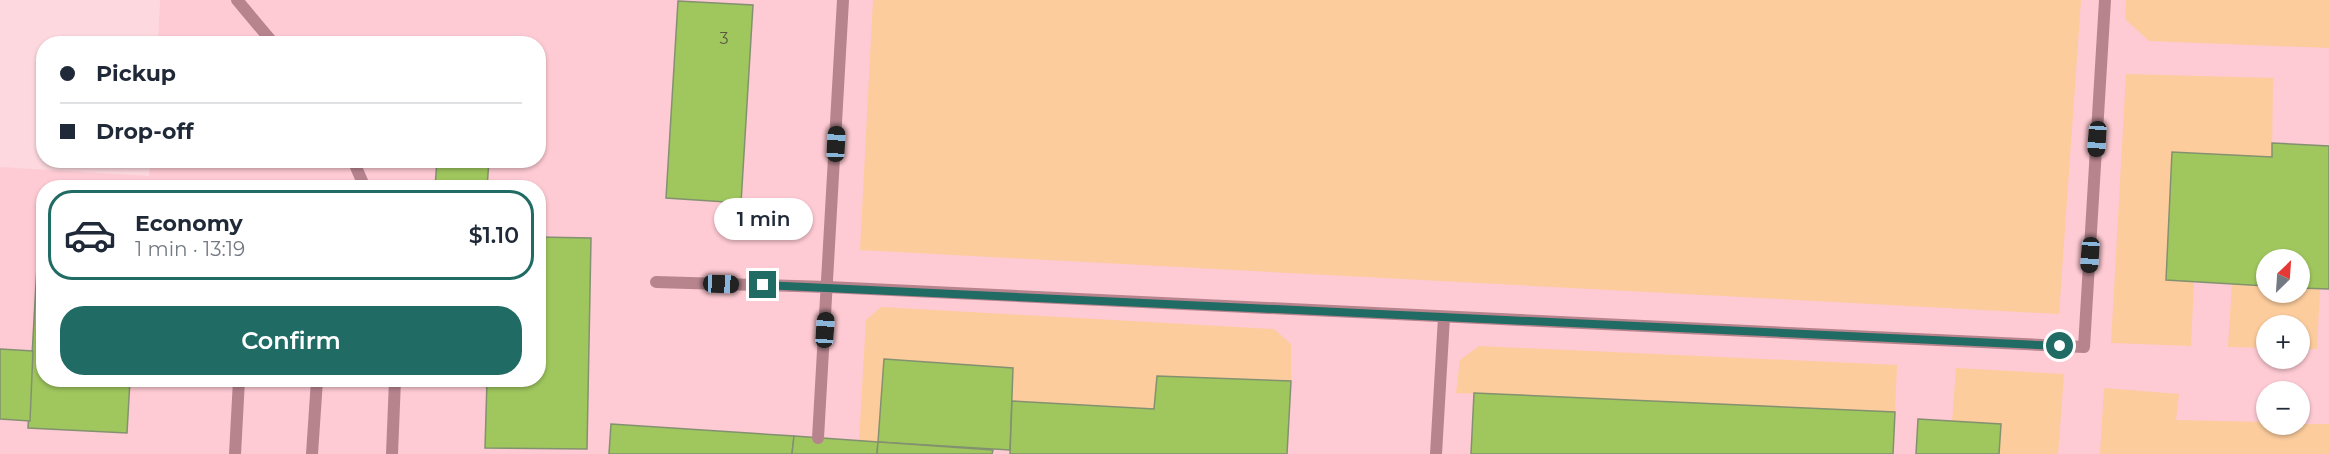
<!DOCTYPE html>
<html lang="en">
<head>
<meta charset="utf-8">
<style>
  :root { --surface:#fff; --page:#f6f6f7; --text:#1f2937; --muted:#747a83; --line:#e0e1e3; --accent:#206b64 }
  body { margin:0; font-family:Montserrat,sans-serif; background:var(--page); color:var(--text); height:100vh; display:flex; flex-direction:column; font-size:22px; white-space:nowrap }
  * { box-sizing:border-box; margin:0 }
  p { font-size:20px; color:var(--muted) }
  .icon { flex:none; width:33px; height:33px; fill:none; stroke:currentColor; stroke-width:2; stroke-linecap:round; stroke-linejoin:round }
  .map { position:relative; flex:1; overflow:hidden }
  .sheet { position:absolute; left:36px; top:180px; width:510px; height:207px; display:flex; flex-direction:column; background:var(--surface); border-radius:24px; box-shadow:0 2px 4px #0004 }
  .sheet>* { flex:none }
  .guide { position:absolute; left:36px; top:36px; width:510px; height:132px; border-radius:24px; box-shadow:0 2px 4px #0004; display:grid; align-content:center; height:132px; padding:0 24px; background:var(--surface) }
  .needle { width:39px; rotate:25deg }
  .fabs { position:absolute; left:2256px; top:249px; display:grid; gap:12px }
  .fabs a { display:grid; place-items:center; width:54px; height:54px; border-radius:50%; background:var(--surface); box-shadow:0 2px 4px #0004; font-size:30px }
  .end { position:absolute; width:27px; height:27px; margin:-14px; border:8px solid #206b64; background:#fff; box-shadow:0 0 0 3px #fff }
  .from { border-radius:50% }
  .bubble { position:absolute; height:42px; border-radius:21px; background:var(--surface); box-shadow:0 2px 4px #0004; font-size:20px; font-weight:600; line-height:42px; text-align:center }
  .car { position:absolute; width:18px; height:36px; margin:-18px -9px; border-radius:8px; box-shadow:0 0 4px 2px #0007; background:linear-gradient(#222 24%,#8ab4d8 0 40%,#222 0 76%,#8ab4d8 0 86%,#222 0) }
  .guide b { display:flex; align-items:center; gap:21px; height:57px; font-size:22px }
  .guide b+b { border-top:2px solid var(--line) }
  .guide i { width:15px; height:15px; background:var(--text) }
  ul { padding:10px 0 0; list-style:none }
  li { display:flex; align-items:center; gap:18px; height:90px; margin:0 12px 9px; padding:0 12px; border:3px solid transparent; border-radius:24px }
  li div { flex:1 }
  li b { display:block; font-size:22px }
  li em { font-style:normal; font-weight:600 }
  li.current { border-color:var(--accent) }
  li>.icon { width:54px; height:54px; stroke-width:1.5 }
  .cta { display:flex; gap:12px; margin-top:auto; padding:12px 24px }
  .cta a { flex:1; height:69px; border-radius:24px; background:var(--accent); color:#fff; font-size:24px; font-weight:600; line-height:69px; text-align:center }
  .map>svg:first-child { display:block }
  .built { fill:#fecad3; fill-rule:evenodd }
  .green { fill:#fccc9c }
  .building { fill:#9fc75e; stroke:#839170; stroke-width:1.5 }
  .lines { fill:none; stroke-linecap:round; stroke-linejoin:round }
  .lane { stroke:#b7848e; stroke-width:12 }
  .route { stroke:#206b64; stroke-width:8 }
  .labels { text-anchor:middle; dominant-baseline:central; stroke-width:6; stroke-linejoin:round; paint-order:stroke }
  .number-label { font-size:16px; fill:#5b5840 }
</style>
</head>
<body>
<div class="map">
<svg width="2329" height="454" viewBox="0 0 2329 454">
  <rect width="100%" height="100%" fill="#fdd9df"/>
  <path class="built" d="M160,0H2329V454H0V167L149,176L151,160H538V44L158,43ZM44,188H538V380H44ZM2266,260H2300V292H2266ZM2266,326H2300V358H2266ZM2266,392H2300V424H2266Z"/>
  <g class="green">
    <polygon points="873,0 2081,0 2059,314 860,250"/>
    <polygon points="2126,0 2329,0 2329,48 2149,41 2125,19"/>
    <polygon points="2126,74 2273,78 2272,157 2172,152 2166,280 2194,282 2191,346 2111,343"/>
    <polygon points="2232,284 2266,286 2266,292 2300,292 2300,288 2320,289 2317,349 2300,349 2300,326 2266,326 2266,348 2228,347"/>
    <polygon points="881,307 1274,329 1291,344 1291,381 1157,376 1154,409 1012,401 1013,368 885,359 878,442 859,441 866,320"/>
    <polygon points="1479,346 1897,365 1895,412 1456,393 1460,360"/>
    <polygon points="1956,368 2064,374 2058,454 1999,454 1952,422"/>
    <polygon points="2104,388 2179,394 2176,420 2266,422 2266,424 2329,424 2329,454 2100,454"/>
  </g>
  <g class="building">
    <polygon points="678,1 753,5 741,203 666,198"/>
    <polygon points="2272,143 2329,146 2329,289 2300,288 2300,260 2266,260 2266,286 2166,280 2172,152 2272,157"/>
    <polygon points="437,160 489,160 487,188 435,188"/>
    <polygon points="39,230 44,231 44,380 130,380 127,433 28,428"/>
    <polygon points="538,237 591,238 587,449 485,448 487,380 538,380"/>
    <polygon points="0,349 33,351 30,421 0,419"/>
    <polygon points="884,359 1013,368 1010,450 878,442"/>
    <polygon points="1157,376 1291,381 1287,454 1010,454 1012,401 1154,409"/>
    <polygon points="1474,393 1895,412 1893,454 1471,454"/>
    <polygon points="1918,419 2001,424 1999,454 1916,454"/>
    <polygon points="611,424 794,436 792,454 609,454"/>
    <polygon points="794,436 878,442 877,454 792,454"/>
    <polygon points="878,442 993,450 992,454 877,454"/>
  </g>
  <g class="lines">
    <g class="lane">
      <polyline points="237,0 274,44"/>
      <polyline points="353,160 365,188"/>
      <polyline points="656,282 828,287 2084,347 2105,0"/>
      <polyline points="818,438 843,0"/>
      <polyline points="235,454 239,380"/>
      <polyline points="312,454 317,380"/>
      <polyline points="392,454 395,380"/>
      <polyline points="1436,454 1444,317"/>
    </g>
  </g>
  <g class="lines">
    <polyline class="route" points="763,285 2060,346"/>
  </g>
  <g class="labels">
    <g class="number-label">
      <text x="724" y="38">3</text>
    </g>
  </g>
</svg>
<div class="fabs">
<a><svg class="needle" viewBox="-14 -14 28 28"><path d="M0-13l5 13h-10z" fill="#e53935"/><path d="M0 13l5-13h-10z" fill="#747a83"/></svg></a>
<a>+</a>
<a>−</a>
</div>
<i class="end from" style="left:2060px;top:346px"></i>
<i class="end" style="left:763px;top:285px"></i>
<div class="bubble" style="left:714px;top:198px;width:99px">1 min</div>
<i class="car" style="left:2097px;top:139px;rotate:184deg"></i>
<i class="car" style="left:836px;top:144px;rotate:3deg"></i>
<i class="car" style="left:2090px;top:255px;rotate:184deg"></i>
<i class="car" style="left:721px;top:284px;rotate:92deg"></i>
<i class="car" style="left:825px;top:330px;rotate:4deg"></i>
<div class="guide">
<b><i class="from"></i>Pickup</b>
<b><i></i>Drop-off</b>
</div>
<section class="sheet">
<ul>
<li class="current"><svg class="icon" aria-label="car" viewBox="0 0 24 24"><path d="M5 17H2v-5l4-1 3-4h7l3 4 3 1v5h-3M9 17h6M6 11h13"/><circle cx="7" cy="17" r="2"/><circle cx="17" cy="17" r="2"/></svg><div><b>Economy</b><p>1 min · 13:19</p></div><em>$1.10</em></li>
</ul>
<div class="cta"><a>Confirm</a></div>
</section>
</div>
</body>
</html>
